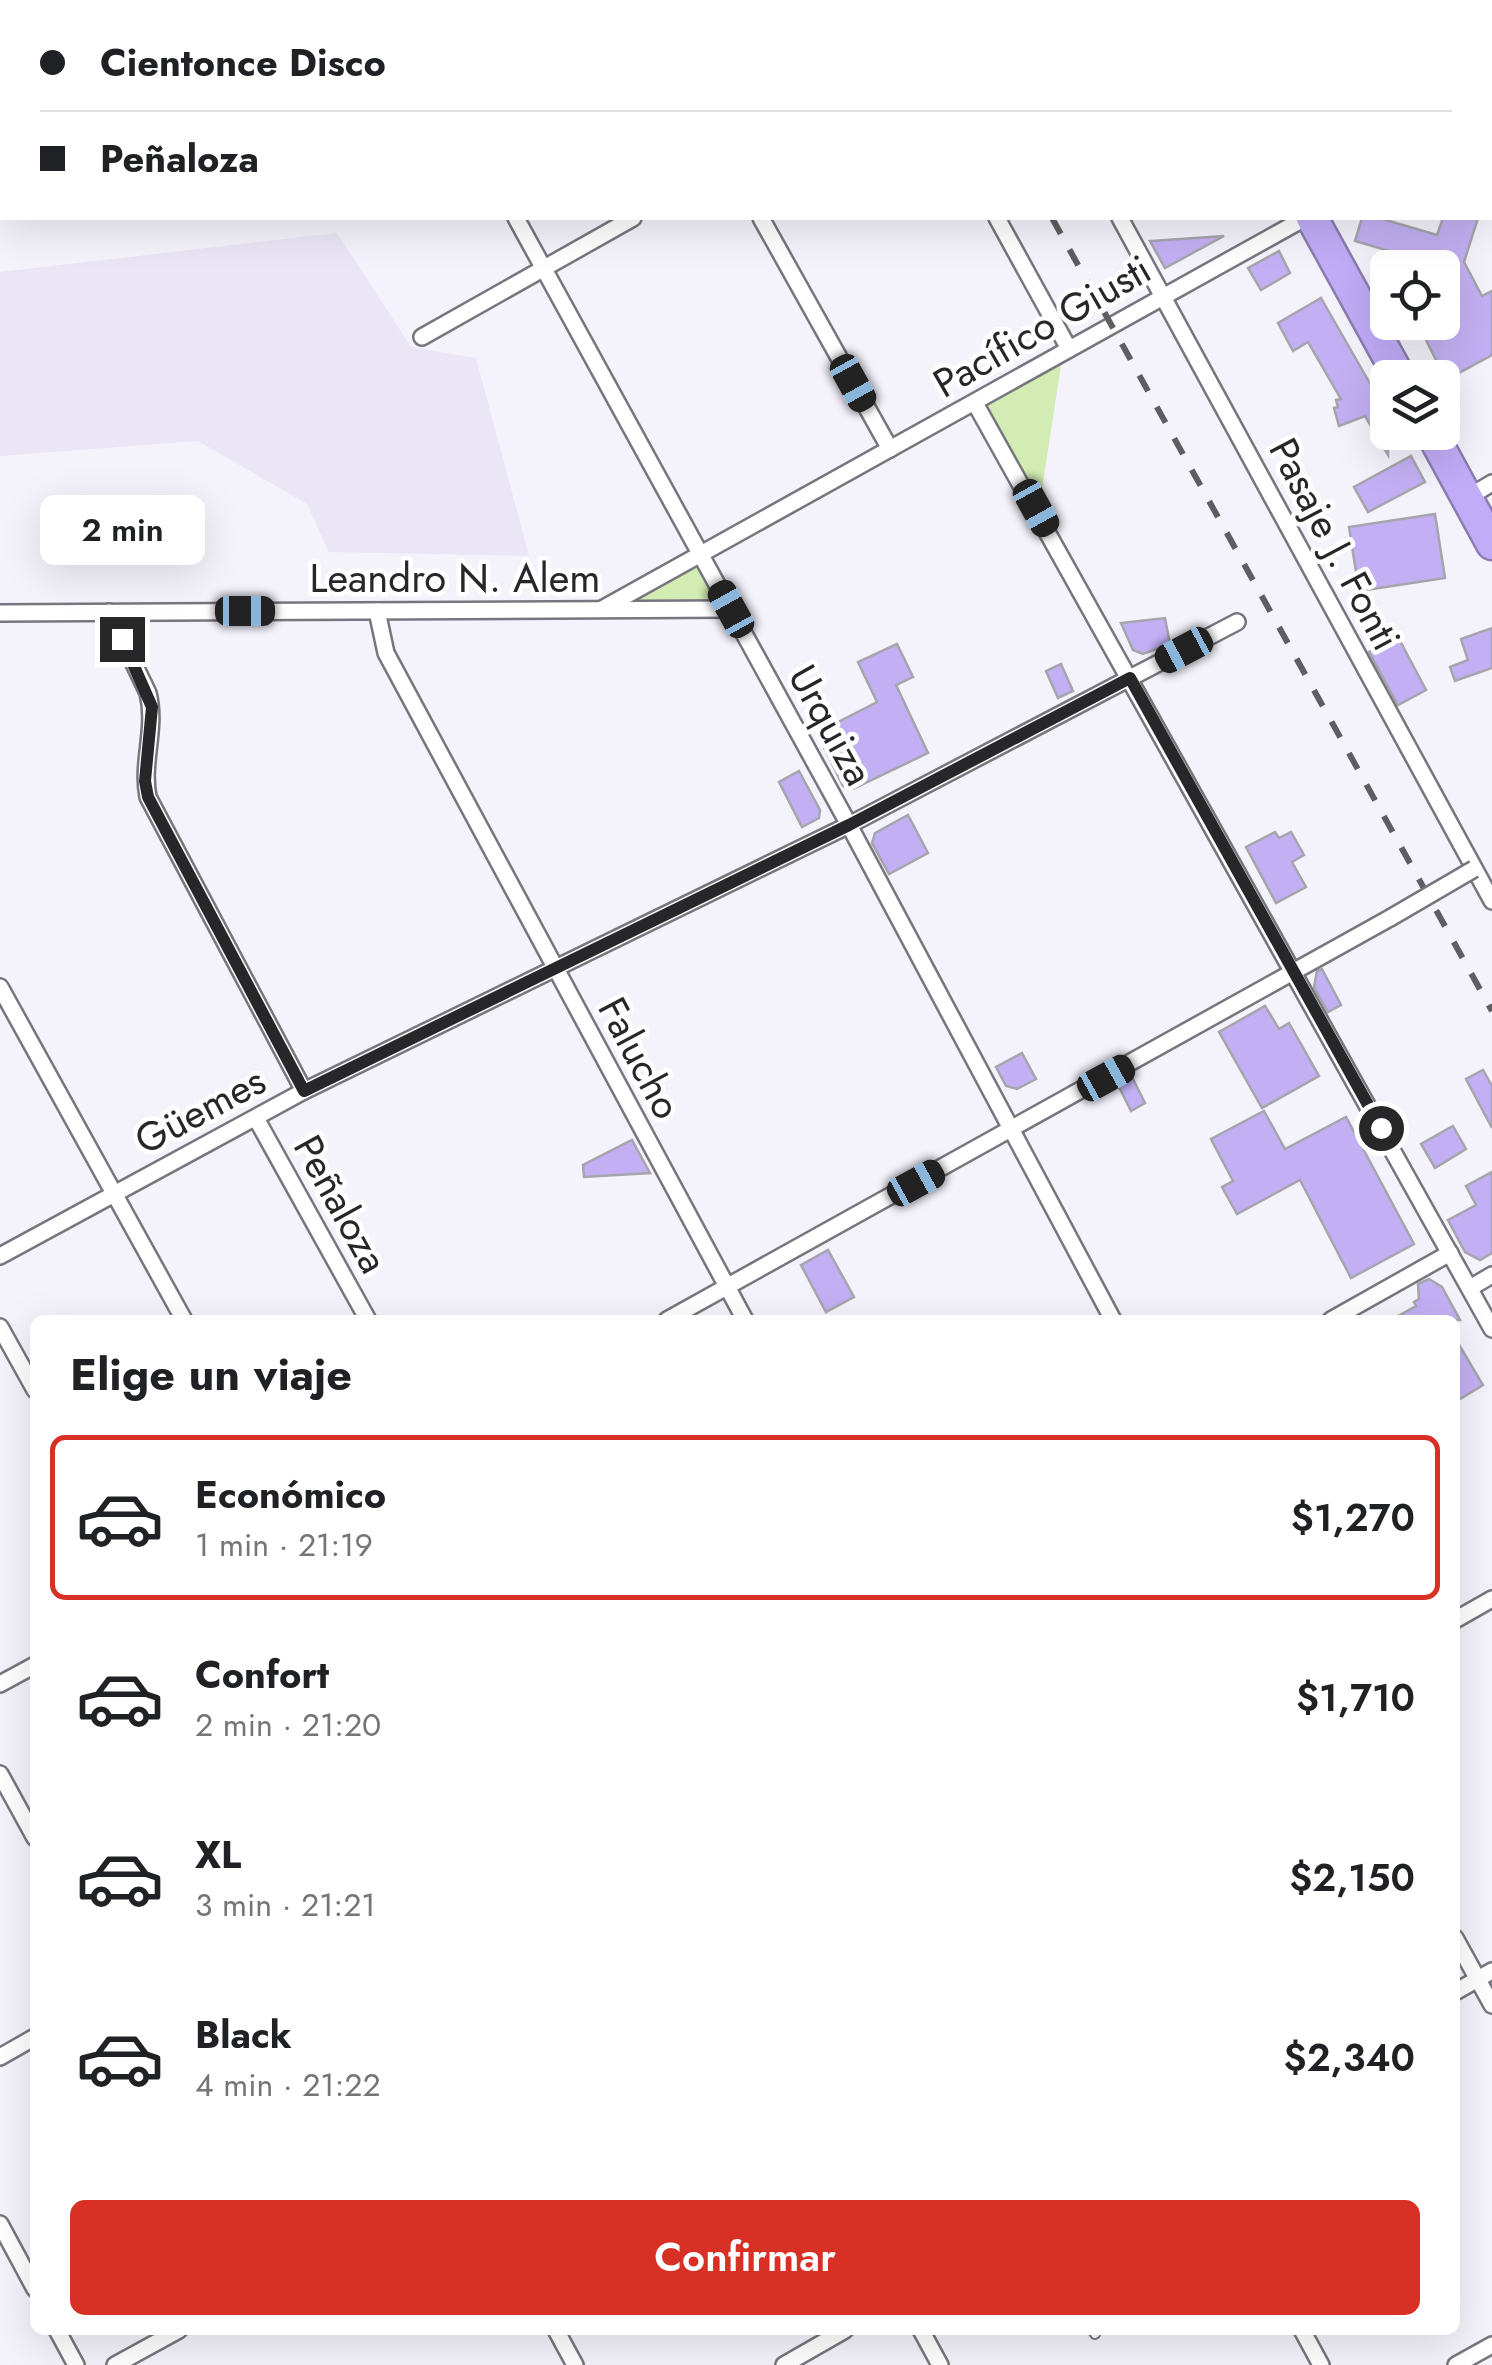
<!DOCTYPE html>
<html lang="es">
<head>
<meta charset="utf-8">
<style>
  :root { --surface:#fff; --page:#f6f6f6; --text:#202124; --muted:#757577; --line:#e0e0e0; --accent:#d93025 }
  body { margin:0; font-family:Jost,sans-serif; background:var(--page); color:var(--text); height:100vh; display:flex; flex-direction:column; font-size:38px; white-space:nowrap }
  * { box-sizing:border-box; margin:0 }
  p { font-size:32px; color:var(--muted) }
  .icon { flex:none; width:55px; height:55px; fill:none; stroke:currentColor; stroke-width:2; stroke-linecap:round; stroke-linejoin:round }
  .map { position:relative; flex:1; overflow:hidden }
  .drawer { position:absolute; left:30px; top:1315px; width:1430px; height:1020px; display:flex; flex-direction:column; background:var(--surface); border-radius:15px; box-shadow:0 10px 40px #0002 }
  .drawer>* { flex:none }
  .banner { position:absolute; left:0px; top:0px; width:1492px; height:220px; box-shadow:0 10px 40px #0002; display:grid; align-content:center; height:220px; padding:0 40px; background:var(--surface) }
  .controls { position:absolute; left:1370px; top:250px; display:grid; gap:20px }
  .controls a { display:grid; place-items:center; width:90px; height:90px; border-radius:15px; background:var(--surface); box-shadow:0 10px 40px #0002; font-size:50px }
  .end { position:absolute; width:45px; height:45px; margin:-22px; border:12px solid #272629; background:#fff; box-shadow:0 0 0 5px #fff }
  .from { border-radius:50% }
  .bubble { position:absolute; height:70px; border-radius:15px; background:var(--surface); box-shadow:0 10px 40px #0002; font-size:32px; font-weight:600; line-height:70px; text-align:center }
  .car { position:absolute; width:30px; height:60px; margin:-30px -15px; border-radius:12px; box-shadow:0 0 8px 2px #0007; background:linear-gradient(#222 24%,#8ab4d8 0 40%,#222 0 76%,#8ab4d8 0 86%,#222 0) }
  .banner b { display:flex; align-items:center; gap:35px; height:95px; font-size:38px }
  .banner b+b { border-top:2px solid var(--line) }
  .banner i { width:25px; height:25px; background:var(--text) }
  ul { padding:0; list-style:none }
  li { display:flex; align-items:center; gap:30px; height:165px; margin:0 20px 15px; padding:0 20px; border:5px solid transparent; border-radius:15px }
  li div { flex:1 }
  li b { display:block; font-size:38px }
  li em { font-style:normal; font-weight:600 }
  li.on { border-color:var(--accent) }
  li>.icon { width:90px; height:90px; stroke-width:1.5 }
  h2 { padding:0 40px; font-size:45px; line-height:120px }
  .cta { display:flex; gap:20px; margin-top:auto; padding:20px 40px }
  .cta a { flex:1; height:115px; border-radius:15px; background:var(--accent); color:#fff; font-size:40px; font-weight:600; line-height:115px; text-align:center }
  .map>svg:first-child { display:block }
  .built { fill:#eae6f6 }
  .green { fill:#d3ecb3 }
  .building { fill:#c3b0f4; stroke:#a6a4ac; stroke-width:2.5 }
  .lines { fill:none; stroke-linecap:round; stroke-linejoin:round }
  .lane-casing { stroke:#77757d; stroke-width:12 }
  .street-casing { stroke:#77757d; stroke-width:20 }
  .secondary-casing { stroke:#77757d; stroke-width:28 }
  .highway-casing { stroke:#8b7daf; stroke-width:35 }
  .lane { stroke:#fff; stroke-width:8 }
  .street { stroke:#fff; stroke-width:15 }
  .secondary { stroke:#ece6fd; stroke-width:22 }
  .highway { stroke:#c1acf7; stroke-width:30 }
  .rail { stroke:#5e5d61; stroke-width:6; stroke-dasharray:18 18; stroke-linecap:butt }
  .street-bridge-casing { stroke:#77757d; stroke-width:20; stroke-linecap:butt }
  .street-bridge { stroke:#fff; stroke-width:15 }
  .route { stroke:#272629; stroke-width:12 }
  .labels { text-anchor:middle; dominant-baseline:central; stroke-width:9; stroke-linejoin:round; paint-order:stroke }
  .street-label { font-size:40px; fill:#272629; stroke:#fff }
</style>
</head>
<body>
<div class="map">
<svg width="1492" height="2365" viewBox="0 0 1492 2365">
  <rect width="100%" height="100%" fill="#f4f2fb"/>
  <polygon class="built" points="337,233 411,347 476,358 529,556 329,552 307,504 198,441 0,456 0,272"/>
  <g class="green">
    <polygon points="1061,365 1039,509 983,406"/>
    <polygon points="701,555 731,609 602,609"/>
  </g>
  <g class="building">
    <polygon points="1362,218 1379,218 1437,235 1443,218 1478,218 1464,262 1482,296 1492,291 1492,355 1446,380 1424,336 1458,318 1442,288 1442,268 1432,268 1430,263 1355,241"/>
    <polygon points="1224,236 1165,268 1150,241"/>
    <polygon points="1279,251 1290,273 1261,290 1248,268"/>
    <polygon points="1321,298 1388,415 1388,455 1365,416 1339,426 1334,408 1338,407 1336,400 1341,399 1308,342 1293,351 1278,323"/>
    <polygon points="1411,456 1425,482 1368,512 1354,487"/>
    <polygon points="1435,514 1445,578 1359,591 1349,527"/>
    <polygon points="1165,618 1170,644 1143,654 1133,650 1121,623"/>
    <polygon points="1492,628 1492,668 1455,681 1450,667 1468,660 1461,639"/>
    <polygon points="1398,637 1426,690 1398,705 1369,652"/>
    <polygon points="897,644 913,677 896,685 928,753 853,789 843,786 817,733 877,702 858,662"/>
    <polygon points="1061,664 1073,691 1058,698 1046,671"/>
    <polygon points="799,771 820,810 819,818 802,827 779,782"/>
    <polygon points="908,815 928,853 889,874 872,843 875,833"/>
    <polygon points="1275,832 1279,838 1291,832 1304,855 1292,862 1306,887 1276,903 1246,847"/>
    <polygon points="1322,969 1341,1005 1328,1012 1314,987 1317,971"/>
    <polygon points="1265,1006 1279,1029 1289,1023 1319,1076 1262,1108 1219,1032"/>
    <polygon points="1022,1053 1036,1079 1017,1089 1006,1086 996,1067"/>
    <polygon points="1483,1070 1492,1086 1492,1128 1466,1079"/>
    <polygon points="1131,1075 1145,1103 1131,1111 1117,1083"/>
    <polygon points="1264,1111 1285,1149 1346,1117 1414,1244 1351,1278 1300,1180 1237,1214 1222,1187 1233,1181 1211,1139"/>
    <polygon points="1453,1126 1466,1149 1435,1168 1421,1144"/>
    <polygon points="632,1140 650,1173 584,1177 583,1165"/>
    <polygon points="1492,1172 1492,1253 1480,1260 1465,1252 1448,1220 1476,1205 1466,1186"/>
    <polygon points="828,1250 854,1297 826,1312 801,1265"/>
    <polygon points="1429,1279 1442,1287 1460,1320 1391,1320 1416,1306 1414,1302 1419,1299 1418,1284"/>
    <polygon points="1455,1338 1483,1385 1455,1402"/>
  </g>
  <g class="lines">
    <g class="lane-casing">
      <polyline id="lane" points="1093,2330 1095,2334"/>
    </g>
    <g class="street-casing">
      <g id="street">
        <polyline points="149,0 151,2"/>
        <polyline points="396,0 397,2"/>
        <polyline points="638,0 639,2"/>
        <polyline points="877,0 878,2"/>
        <polyline points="997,0 999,2"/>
        <polyline points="1489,0 1492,5"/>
        <polyline points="342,2 347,0"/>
        <polyline points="516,218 849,825 1113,1320"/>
        <polyline points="761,218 890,449"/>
        <polyline points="997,218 1069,349"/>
        <polyline points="1120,218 1492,901"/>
        <polyline points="422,337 633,218"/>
        <polyline points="975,403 1492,1329"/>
        <polyline points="1467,498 1492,483"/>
        <polyline points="602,609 1305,218"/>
        <polyline points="377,611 386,653 745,1320"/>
        <path d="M109,612L148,693C157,728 141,762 148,797L304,1091"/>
        <polyline points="0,613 731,609"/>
        <polyline points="0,987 184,1320"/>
        <polyline points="257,1120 368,1320"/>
        <polyline points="0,1256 304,1091 849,825 1237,622"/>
        <polyline points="1470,1288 1492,1275"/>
        <polyline points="667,1320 1390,918"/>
        <polyline points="1331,1320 1450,1253"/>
        <polyline points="0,1327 35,1390"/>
        <polyline points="1455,1620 1492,1599"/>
        <polyline points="0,1684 35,1665"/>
        <polyline points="0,1774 35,1838"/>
        <polyline points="1455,1938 1492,2005"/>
        <polyline points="1455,1992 1492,1971"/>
        <polyline points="0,2057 35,2037"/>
        <polyline points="0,2224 35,2289"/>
        <polyline points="57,2330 76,2365"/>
        <polyline points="556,2330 575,2365"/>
        <polyline points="921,2330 940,2365"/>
        <polyline points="1302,2330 1321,2365"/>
        <polyline points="115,2365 179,2330"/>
        <polyline points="784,2365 845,2330"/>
        <polyline points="1456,2365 1492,2345"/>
      </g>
    </g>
    <g class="secondary-casing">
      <polyline id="secondary" points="1490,115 1492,114"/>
    </g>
    <g class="highway-casing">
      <g id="highway">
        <polyline points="1190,0 1192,2"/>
        <polyline points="1312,218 1400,378"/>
        <polyline points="1431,432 1492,544"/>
      </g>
    </g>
    <use href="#lane" class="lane"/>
    <use href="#street" class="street"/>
    <use href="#secondary" class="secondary"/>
    <use href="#highway" class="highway"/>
    <g class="rail">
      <polyline points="933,0 935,2"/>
      <polyline points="1052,218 1492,1011"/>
    </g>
    <g class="street-bridge-casing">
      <polyline id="street-bridge" points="1390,918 1474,869"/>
    </g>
    <use href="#street-bridge" class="street-bridge"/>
  </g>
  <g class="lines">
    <polyline class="route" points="122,639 152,707 145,781 148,797 304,1091 849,825 1130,678 1381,1128"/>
  </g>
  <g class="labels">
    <g class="street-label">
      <text transform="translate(1042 326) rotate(-30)">Pacífico Giusti</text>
      <text transform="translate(1335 544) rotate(62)">Pasaje J. Fonti</text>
      <text x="455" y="578">Leandro N. Alem</text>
      <text transform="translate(831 725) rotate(61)">Urquiza</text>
      <text transform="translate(640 1058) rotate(62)">Falucho</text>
      <text transform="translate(200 1110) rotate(-28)">Güemes</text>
      <text transform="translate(341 1204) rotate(61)">Peñaloza</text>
    </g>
  </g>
</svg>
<div class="controls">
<a><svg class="icon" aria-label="locate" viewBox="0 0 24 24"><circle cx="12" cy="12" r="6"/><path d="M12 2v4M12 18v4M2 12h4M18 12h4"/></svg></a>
<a><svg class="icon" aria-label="layers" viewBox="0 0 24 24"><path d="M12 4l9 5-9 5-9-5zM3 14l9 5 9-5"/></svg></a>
</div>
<i class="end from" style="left:1381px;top:1128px"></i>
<i class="end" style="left:122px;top:639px"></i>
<div class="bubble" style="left:40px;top:495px;width:165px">2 min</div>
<i class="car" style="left:853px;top:383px;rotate:151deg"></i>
<i class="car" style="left:1036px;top:508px;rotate:151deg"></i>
<i class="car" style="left:731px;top:609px;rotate:331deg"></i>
<i class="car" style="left:245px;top:611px;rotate:90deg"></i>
<i class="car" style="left:1184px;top:650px;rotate:242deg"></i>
<i class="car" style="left:1106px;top:1078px;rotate:61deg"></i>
<i class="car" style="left:916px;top:1183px;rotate:61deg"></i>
<div class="banner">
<b><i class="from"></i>Cientonce Disco</b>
<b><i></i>Peñaloza</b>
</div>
<section class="drawer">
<h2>Elige un viaje</h2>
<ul>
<li class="on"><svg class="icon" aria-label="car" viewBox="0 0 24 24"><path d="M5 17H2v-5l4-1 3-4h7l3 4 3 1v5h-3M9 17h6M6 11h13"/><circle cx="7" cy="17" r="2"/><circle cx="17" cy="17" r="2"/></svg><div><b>Económico</b><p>1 min · 21:19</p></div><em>$1,270</em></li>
<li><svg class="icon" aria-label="car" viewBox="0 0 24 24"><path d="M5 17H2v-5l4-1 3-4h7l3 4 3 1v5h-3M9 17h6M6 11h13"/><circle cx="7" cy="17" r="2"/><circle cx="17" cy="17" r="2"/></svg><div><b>Confort</b><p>2 min · 21:20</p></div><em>$1,710</em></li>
<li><svg class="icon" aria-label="car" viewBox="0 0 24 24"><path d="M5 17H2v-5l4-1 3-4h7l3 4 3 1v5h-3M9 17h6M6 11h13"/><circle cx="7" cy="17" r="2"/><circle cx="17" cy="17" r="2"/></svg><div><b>XL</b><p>3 min · 21:21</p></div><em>$2,150</em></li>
<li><svg class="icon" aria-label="car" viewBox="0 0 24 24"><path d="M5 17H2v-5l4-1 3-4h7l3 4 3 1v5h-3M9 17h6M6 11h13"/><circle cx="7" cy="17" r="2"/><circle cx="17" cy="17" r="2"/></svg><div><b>Black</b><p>4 min · 21:22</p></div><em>$2,340</em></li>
</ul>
<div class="cta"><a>Confirmar</a></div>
</section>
</div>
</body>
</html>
